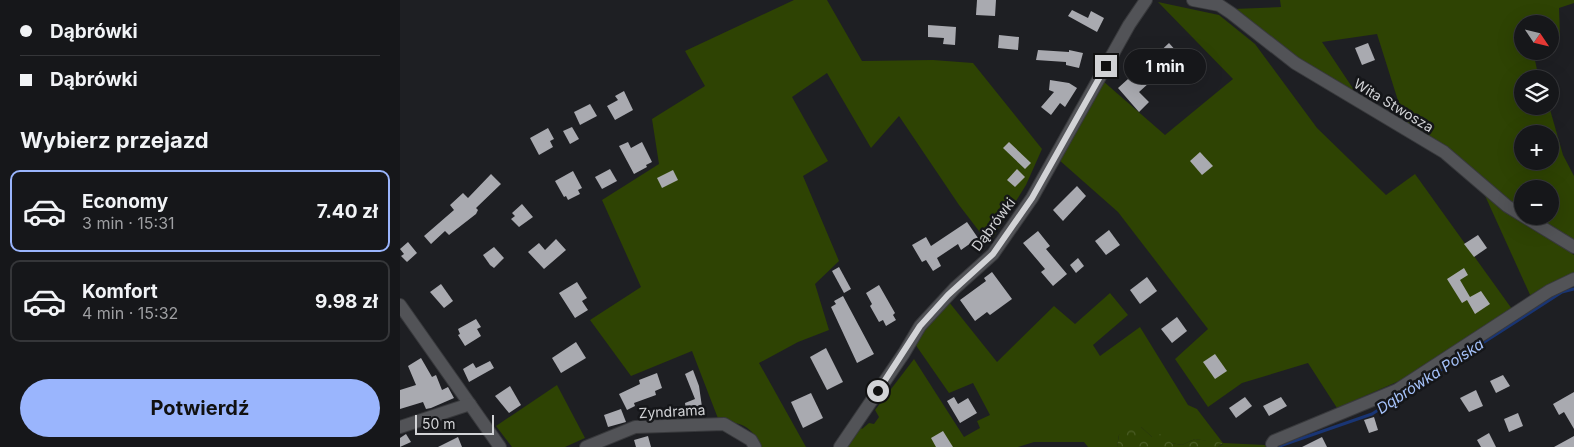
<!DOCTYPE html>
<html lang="pl">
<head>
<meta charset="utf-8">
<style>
  :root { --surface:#16171a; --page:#232427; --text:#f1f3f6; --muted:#9e9fa2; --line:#353639; --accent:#9ab5fd }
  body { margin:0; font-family:Inter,sans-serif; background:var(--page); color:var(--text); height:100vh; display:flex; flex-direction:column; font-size:19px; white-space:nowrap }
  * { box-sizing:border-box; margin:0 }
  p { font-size:16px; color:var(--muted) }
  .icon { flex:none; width:28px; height:28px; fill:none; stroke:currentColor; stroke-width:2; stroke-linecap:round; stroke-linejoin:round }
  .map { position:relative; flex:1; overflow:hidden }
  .side { display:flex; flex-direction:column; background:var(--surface); width:400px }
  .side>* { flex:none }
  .hud { display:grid; align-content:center; height:110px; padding:0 20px; background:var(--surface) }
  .needle { width:32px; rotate:125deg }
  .buttons { position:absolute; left:1114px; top:15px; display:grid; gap:10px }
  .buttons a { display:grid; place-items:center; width:45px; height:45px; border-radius:50%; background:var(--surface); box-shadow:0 5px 20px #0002,0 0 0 1px var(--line); font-size:25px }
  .scale { position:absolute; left:15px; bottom:12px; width:79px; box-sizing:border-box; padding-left:5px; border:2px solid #d2d3d6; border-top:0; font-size:14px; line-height:18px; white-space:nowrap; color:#d2d3d6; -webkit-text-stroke:4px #151619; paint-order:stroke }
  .end { position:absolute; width:22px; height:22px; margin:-11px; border:6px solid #d2d3d6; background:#111; box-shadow:0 0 0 2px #111 }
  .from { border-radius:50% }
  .bubble { position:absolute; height:35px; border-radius:18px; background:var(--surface); box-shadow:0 5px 20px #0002,0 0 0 1px var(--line); font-size:16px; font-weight:700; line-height:35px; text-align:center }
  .hud b { display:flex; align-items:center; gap:18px; height:48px; font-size:19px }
  .hud b+b { border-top:1px solid var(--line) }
  .hud i { width:12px; height:12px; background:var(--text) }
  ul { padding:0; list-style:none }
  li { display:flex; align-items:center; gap:15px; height:82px; margin:0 10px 8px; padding:0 10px; border:2px solid var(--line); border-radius:10px }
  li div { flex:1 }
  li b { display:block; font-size:19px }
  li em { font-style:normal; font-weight:700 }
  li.current { border-color:var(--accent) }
  li>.icon { width:45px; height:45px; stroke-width:1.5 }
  h2 { padding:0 20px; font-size:22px; line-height:60px }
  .primary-button { display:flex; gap:10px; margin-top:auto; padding:10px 20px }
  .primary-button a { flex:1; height:58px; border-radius:30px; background:var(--accent); color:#111; font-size:20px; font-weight:700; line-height:58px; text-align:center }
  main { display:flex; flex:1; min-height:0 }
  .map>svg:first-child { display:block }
  .green { fill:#2e4303; fill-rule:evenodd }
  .forest { fill:url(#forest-crowns) }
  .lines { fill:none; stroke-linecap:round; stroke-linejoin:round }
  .stream { stroke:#193574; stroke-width:3 }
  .building { fill:#a9aab0 }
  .minor-casing { stroke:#38393c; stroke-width:14 }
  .minor { stroke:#525357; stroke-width:12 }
  .route { stroke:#d2d3d6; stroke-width:6 }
  .labels { text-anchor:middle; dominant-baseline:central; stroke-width:5; stroke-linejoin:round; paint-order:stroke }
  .street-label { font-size:14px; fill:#d2d3d6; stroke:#151619 }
  .water-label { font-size:15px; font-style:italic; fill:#a5c2fa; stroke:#151619 }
</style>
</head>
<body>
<main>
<section class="side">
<div class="hud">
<b><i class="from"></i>Dąbrówki</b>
<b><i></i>Dąbrówki</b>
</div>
<h2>Wybierz przejazd</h2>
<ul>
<li class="current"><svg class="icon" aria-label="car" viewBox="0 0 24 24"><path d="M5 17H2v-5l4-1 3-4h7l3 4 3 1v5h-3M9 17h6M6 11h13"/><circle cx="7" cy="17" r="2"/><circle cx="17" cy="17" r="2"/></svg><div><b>Economy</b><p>3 min · 15:31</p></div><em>7.40 zł</em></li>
<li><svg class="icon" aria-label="car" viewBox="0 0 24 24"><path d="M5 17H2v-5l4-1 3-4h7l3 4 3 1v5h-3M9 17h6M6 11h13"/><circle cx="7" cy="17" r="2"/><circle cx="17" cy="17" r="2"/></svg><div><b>Komfort</b><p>4 min · 15:32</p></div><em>9.98 zł</em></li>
</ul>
<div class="primary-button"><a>Potwierdź</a></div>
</section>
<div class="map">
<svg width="1174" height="447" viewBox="0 0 1174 447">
  <defs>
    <pattern id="forest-crowns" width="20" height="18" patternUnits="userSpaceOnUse" patternTransform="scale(1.25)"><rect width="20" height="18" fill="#2e4303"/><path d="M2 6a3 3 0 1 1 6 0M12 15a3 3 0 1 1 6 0" fill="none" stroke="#4b5d27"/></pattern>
  </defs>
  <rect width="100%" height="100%" fill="#1e1f23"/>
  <g class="green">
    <path d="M394,0H427L462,61L533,60L573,63L642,149L626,185L589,244L559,205L499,116L471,148L427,73L392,97L428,161L403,176L439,261L415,284L429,330L398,342L359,363L406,447H362C350,425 343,423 319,421L292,351L231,376L190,320L241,287L202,200L259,164L252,119L305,86L285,51Z"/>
    <path d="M880,0H1174V3L1159,8L1160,36L1150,40V24H1122V51H1133L1139,79H1122V106H1149L1163,155L1174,176V240L1133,216H1150V189H1122V210L1006,126L977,34L922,42L958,96L910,69L833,9L881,7ZM1122,134H1150V161H1122Z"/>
    <polygon points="758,2 819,15 855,44 917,128 986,195 1015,174 1112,309 1022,371 937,408 908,363 842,383 808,407 775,359 808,329 718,212 658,159 703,81 765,135 833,79"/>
    <polygon points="1082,189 1174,255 1174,273 1131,297"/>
    <polygon points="710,293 728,315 693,345 700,356 740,327 788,405 797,409 823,443 865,445 866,447 818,447 823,444 795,439 782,445 771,443 752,437 741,427 719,435 717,447 688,447 684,442 634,442 618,447 446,447 460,426 462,429 469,423 474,424 479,417 475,410 514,359 564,437 580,428 577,421 590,415 573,383 549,393 515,344 525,327 549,302 597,362 654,306 675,324"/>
    <polygon points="157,385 185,438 165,447 112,447 96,426"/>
  </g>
  <polygon class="forest" points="729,424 741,427 752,437 766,432 771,443 782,445 795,439 823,443 818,447 717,447 719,435"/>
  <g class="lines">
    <polyline class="stream" points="877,447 972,414 1162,292 1174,289"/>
  </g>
  <g class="building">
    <polygon points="577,0 596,0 595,16 576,15"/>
    <polygon points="672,10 688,18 691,11 704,18 697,32 668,16"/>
    <polygon points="528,25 556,27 555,45 543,44 544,38 528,37"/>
    <polygon points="599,35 619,37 618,50 598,48"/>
    <polygon points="769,43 777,52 770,59 777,67 768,75 753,58"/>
    <polygon points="968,43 975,60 962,65 955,48"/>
    <polygon points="638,50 669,52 669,50 683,53 679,68 666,65 666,62 636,60"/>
    <polygon points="738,70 749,83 739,92 749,102 739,112 718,88"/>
    <polygon points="650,80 669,83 677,88 665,107 660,103 651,115 641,107 654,92 649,90"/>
    <polygon points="224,91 233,110 215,120 207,106 218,100 215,96"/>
    <polygon points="190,104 197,116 180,125 174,112"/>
    <polygon points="172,127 179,139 170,144 163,131"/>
    <polygon points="148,128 154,139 150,141 153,147 139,155 130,138"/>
    <polygon points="228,142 231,148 242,142 252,162 246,165 247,167 234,174 219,146"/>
    <polygon points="609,142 631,163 625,169 603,148"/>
    <polygon points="800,152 813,166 802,175 790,161"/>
    <polygon points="210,169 217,181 202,189 195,177"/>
    <polygon points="617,169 625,177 615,187 607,180"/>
    <polygon points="273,170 278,180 262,188 257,178"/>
    <polygon points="173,171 182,188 178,190 180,194 168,200 166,196 164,197 155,181"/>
    <polygon points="91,174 101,184 76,208 78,210 76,214 49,235 45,231 31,244 24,236 54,210 50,205 63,193 68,198"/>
    <polygon points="677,186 686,196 663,221 653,210"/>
    <polygon points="122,204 133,217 119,227 111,219 115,216 112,213"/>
    <polygon points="567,222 578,238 561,250 558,244 537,258 541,266 533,271 526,260 522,262 512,245 526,237 531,246"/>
    <polygon points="709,230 720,245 706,255 695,241"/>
    <polygon points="638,231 650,246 646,249 667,274 653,286 641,272 645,269 623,243"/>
    <polygon points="1078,235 1087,248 1074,257 1064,244"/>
    <polygon points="156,239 166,250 144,269 128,252 139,243 145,250"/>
    <polygon points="8,242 17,253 7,262 1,256 4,254 0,249"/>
    <polygon points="94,247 104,258 94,268 90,265 83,255"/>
    <polygon points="678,258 684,266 676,273 670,265"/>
    <polygon points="439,267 451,289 444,293 432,271"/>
    <polygon points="1064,268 1068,275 1060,280 1070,297 1081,291 1090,304 1075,314 1067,300 1062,303 1047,279"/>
    <polygon points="592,272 612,299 590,315 587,312 575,321 560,300 586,281 584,278"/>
    <polygon points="747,277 757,291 740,304 730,290"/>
    <polygon points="177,282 187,298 182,301 188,310 175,318 159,293"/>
    <polygon points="41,284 53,301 44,308 30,292"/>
    <polygon points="479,285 495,313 493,315 496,320 486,326 483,320 479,322 470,306 472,304 466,293"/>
    <polygon points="443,296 474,354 457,363 431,307 436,304 434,301"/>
    <polygon points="777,317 787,331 772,343 761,329"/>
    <polygon points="76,319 81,327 77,329 81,336 65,346 58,335 60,334 58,329"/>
    <polygon points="176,342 186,358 161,373 152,358"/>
    <polygon points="426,348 443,382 427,390 410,357"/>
    <polygon points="815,354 827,371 815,379 803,362"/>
    <polygon points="21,358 32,377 36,375 42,390 48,387 54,398 31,408 26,409 23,402 0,409 0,390 16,385 8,366"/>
    <polygon points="90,361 94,368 69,382 63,369 73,363 76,368"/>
    <polygon points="293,370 299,386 303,414 287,417 285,403 295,399 285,374"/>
    <polygon points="257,373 262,388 255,391 256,395 234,403 235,406 227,410 219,394 240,384 239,380"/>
    <polygon points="1103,375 1110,386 1096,393 1090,381"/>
    <polygon points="110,386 121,405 109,413 95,396"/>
    <polygon points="1076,390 1083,406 1069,412 1060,398"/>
    <polygon points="1174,392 1174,429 1164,412 1159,415 1153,404"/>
    <polygon points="411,393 423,418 403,428 391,402"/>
    <polygon points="554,397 558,404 568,398 577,413 560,423 547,401"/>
    <polygon points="845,397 852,406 836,418 829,408"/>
    <polygon points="881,397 887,406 869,416 863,406"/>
    <polygon points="221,409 226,422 208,427 204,415"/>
    <polygon points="1118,413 1123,426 1109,432 1104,419"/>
    <polygon points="974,417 978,430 969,433 964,420"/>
    <polygon points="543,431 553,447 536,447 531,438"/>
    <polygon points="1089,433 1096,447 1081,447 1077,440"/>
    <polygon points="6,434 11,442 0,447 0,438"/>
    <polygon points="248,436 251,447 236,447 234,440"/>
    <polygon points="1174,436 1174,447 1154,447"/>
    <polygon points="58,437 62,447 38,447"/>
    <polygon points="922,437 927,447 902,447"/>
  </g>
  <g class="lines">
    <g class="minor-casing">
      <g id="minor">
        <polyline points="793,0 819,5 831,13 895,63 1044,152 1107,206 1174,247"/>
        <polyline points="0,305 100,447"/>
        <polyline points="0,427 70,404"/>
        <polyline points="872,444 874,441 997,390 1149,291 1174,279"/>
        <polyline points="186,447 235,427 324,424 351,440 355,447"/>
        <polyline points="440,447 504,353 520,326 555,288 593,254 632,198 729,25 746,0"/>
      </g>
    </g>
    <use href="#minor" class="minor"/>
  </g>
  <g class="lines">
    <polyline class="route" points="478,391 520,326 548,295 593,254 632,198 706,66"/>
  </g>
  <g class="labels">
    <g class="street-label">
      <text transform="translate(994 105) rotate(31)">Wita Stwosza</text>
      <text transform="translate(593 224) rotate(-53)">Dąbrówki</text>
      <text transform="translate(272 411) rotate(-3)">Zyndrama</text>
    </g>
    <g class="water-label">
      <text transform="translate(1030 376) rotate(-33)">Dąbrówka Polska</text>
    </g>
  </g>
</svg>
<div class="buttons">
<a><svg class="needle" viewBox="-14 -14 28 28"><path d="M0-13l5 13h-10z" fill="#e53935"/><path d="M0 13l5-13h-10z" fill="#9e9fa2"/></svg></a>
<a><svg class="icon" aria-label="layers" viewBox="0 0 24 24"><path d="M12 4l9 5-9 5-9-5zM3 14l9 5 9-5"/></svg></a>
<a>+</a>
<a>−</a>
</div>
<div class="scale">50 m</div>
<i class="end from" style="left:478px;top:391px"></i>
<i class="end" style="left:706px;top:66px"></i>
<div class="bubble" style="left:724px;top:49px;width:82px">1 min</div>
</div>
</main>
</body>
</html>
